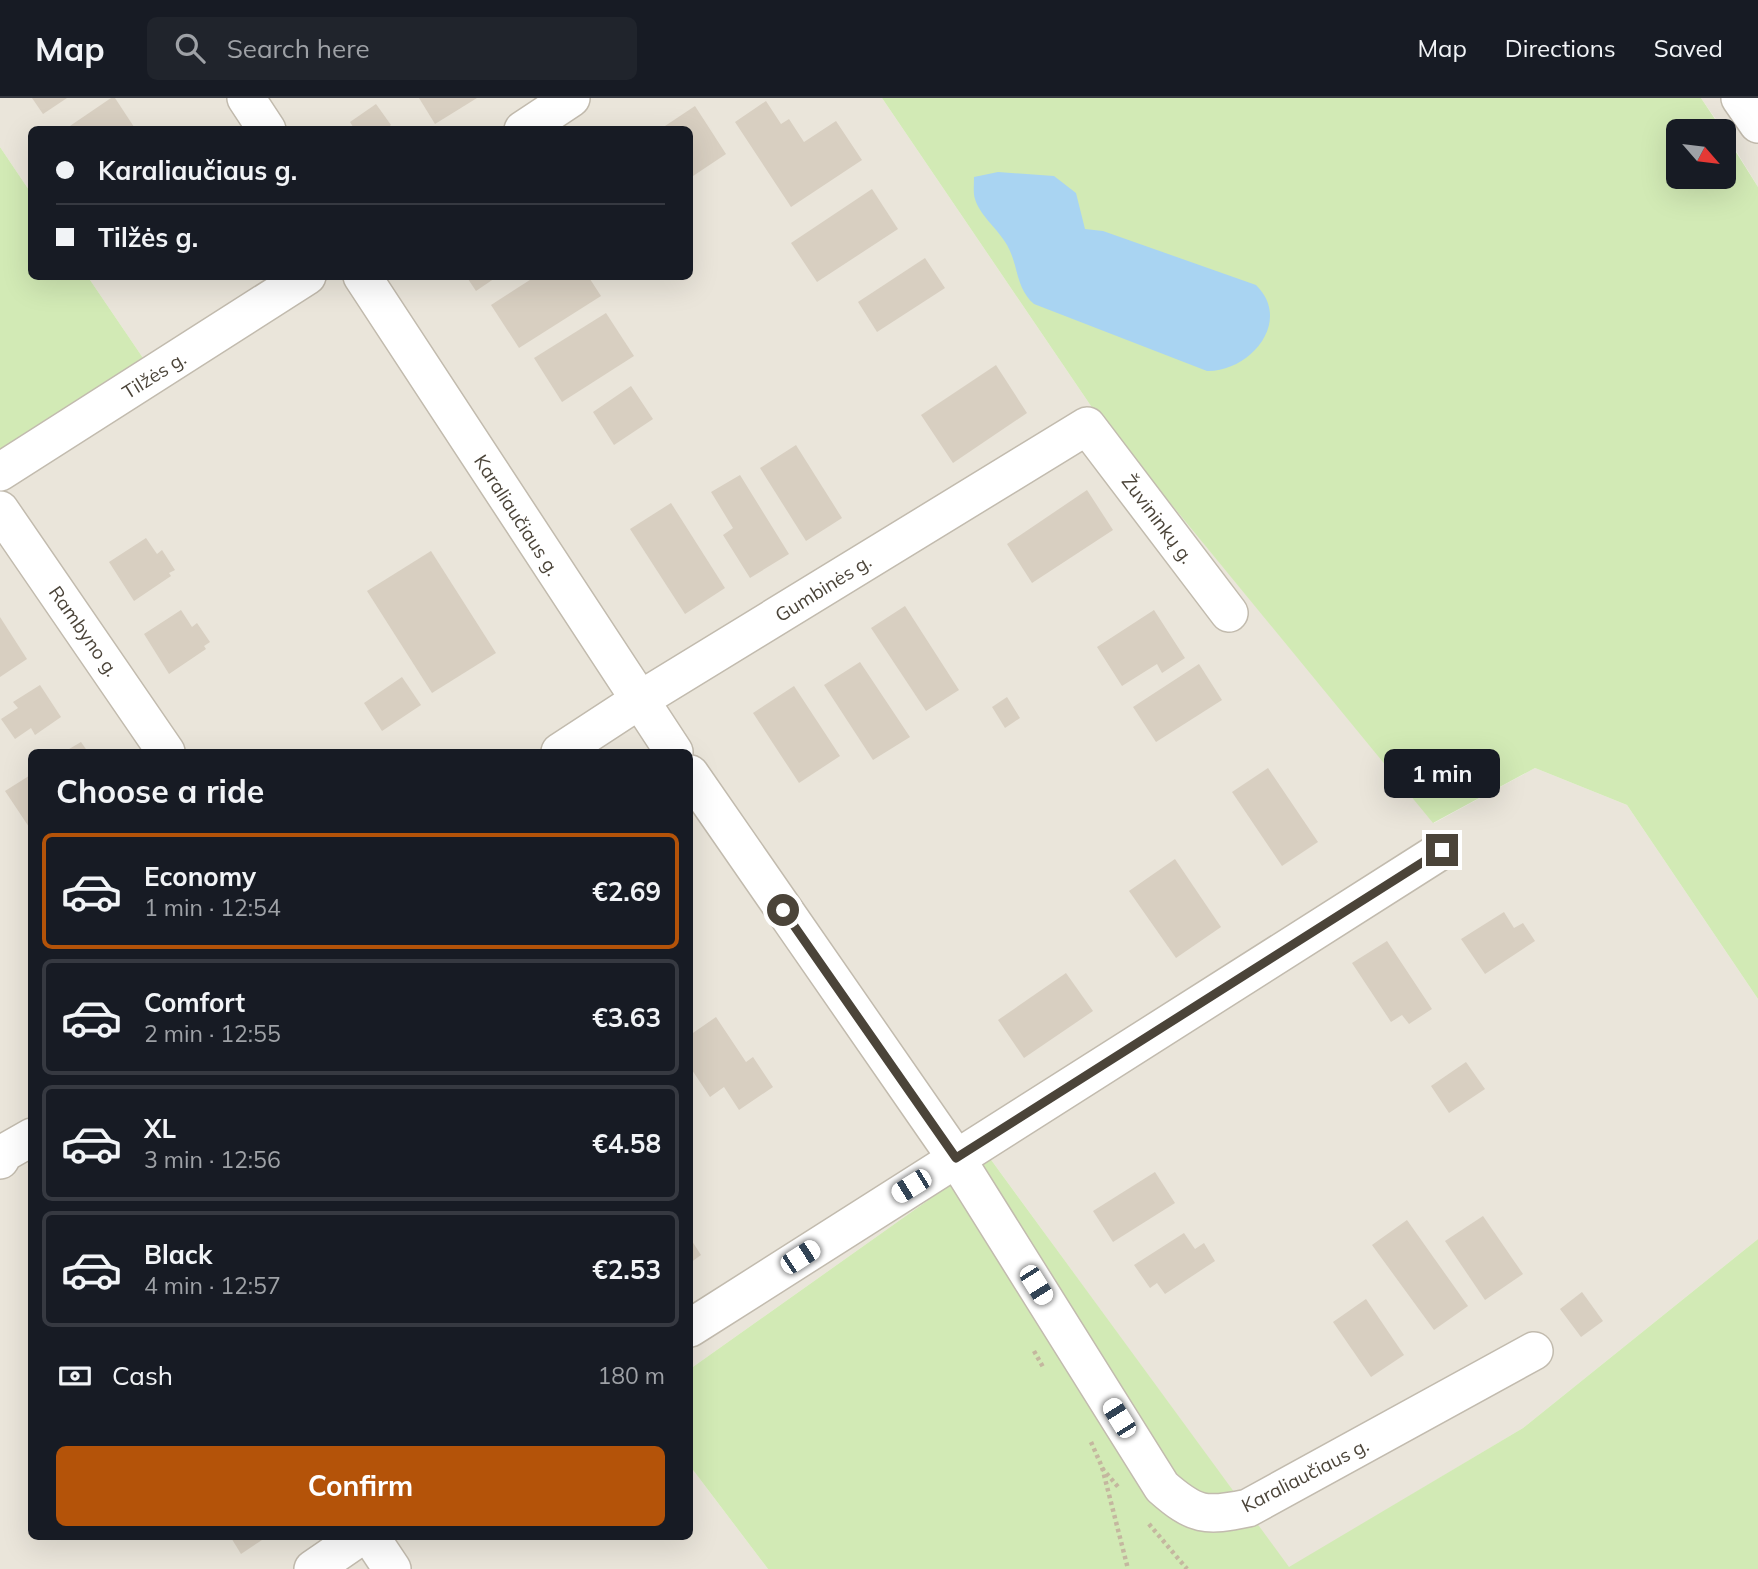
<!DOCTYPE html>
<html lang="en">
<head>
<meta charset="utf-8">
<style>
  :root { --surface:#171b24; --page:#20242c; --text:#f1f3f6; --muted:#9ea1a6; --line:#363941; --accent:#b45309 }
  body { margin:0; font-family:Mulish,sans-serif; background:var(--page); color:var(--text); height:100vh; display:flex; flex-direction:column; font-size:26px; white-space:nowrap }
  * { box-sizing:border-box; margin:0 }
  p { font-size:23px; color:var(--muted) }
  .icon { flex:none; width:38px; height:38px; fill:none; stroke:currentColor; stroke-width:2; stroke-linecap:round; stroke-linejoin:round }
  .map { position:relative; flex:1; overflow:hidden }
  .side { position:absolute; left:28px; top:651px; width:665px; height:791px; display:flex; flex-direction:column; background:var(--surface); border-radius:10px; box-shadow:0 7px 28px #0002 }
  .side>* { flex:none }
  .hud { position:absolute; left:28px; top:28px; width:665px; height:154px; border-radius:10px; box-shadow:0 7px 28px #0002; display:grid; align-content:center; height:154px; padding:0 28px; background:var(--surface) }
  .needle { width:46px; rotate:118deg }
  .tools { position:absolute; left:1666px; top:21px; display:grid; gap:14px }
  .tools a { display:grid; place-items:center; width:70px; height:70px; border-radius:10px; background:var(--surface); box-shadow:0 7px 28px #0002; font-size:35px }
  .end { position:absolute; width:32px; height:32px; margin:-16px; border:9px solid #4b4439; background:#fff; box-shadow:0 0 0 4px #fff }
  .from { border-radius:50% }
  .bubble { position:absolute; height:49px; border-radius:10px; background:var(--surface); box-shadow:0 7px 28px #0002; font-size:23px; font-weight:700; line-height:49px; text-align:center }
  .car { position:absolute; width:21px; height:42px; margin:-21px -10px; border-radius:9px; box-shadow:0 0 5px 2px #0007; background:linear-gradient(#fff 24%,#345 0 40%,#fff 0 76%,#345 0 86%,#fff 0) }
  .hud b { display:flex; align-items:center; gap:24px; height:66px; font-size:26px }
  .hud b+b { border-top:2px solid var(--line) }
  .hud i { width:18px; height:18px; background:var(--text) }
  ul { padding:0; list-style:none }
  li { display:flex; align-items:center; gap:21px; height:116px; margin:0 14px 10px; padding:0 14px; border:4px solid var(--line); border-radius:10px }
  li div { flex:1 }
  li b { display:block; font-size:26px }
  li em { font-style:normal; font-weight:700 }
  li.active { border-color:var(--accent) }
  li>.icon { width:63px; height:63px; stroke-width:1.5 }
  h2 { padding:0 28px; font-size:32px; line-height:84px }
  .pay { display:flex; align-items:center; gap:18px; height:77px; padding:0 28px; font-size:26px }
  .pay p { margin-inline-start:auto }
  .cta { display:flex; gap:14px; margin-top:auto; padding:14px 28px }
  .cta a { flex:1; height:80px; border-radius:10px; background:var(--accent); color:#fff; font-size:28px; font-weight:700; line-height:80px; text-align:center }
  header { display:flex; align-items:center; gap:42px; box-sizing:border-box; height:98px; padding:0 35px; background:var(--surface); border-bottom:2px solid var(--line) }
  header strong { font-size:33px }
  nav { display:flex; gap:38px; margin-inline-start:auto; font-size:24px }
  .search { width:490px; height:63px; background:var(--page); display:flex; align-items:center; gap:18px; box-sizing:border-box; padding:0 24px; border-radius:10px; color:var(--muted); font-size:26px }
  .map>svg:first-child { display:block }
  .residential { fill:#eae5da }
  .green { fill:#d2eab5 }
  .water { fill:#a9d4f2 }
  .building { fill:#d8cfc1 }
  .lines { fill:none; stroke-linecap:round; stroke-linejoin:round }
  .minor-casing { stroke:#c2bbae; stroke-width:40 }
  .path { stroke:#c4b79f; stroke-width:4.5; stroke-dasharray:3.5 3.5; stroke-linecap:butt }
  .minor { stroke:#fff; stroke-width:37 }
  .route { stroke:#4b4439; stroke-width:9 }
  .labels { text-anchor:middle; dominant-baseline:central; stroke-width:5; stroke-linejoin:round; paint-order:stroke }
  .street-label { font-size:19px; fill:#4b4439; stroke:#fff }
</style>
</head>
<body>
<header>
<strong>Map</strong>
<div class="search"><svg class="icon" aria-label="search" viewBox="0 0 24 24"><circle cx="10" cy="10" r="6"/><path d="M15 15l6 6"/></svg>Search here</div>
<nav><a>Map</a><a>Directions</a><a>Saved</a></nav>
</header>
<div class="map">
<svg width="1758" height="1471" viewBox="0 0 1758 1471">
  <rect width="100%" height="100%" fill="#f6f3ec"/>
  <g class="residential">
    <polygon points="0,0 882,0 1093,311 1434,725 1535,670 1627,707 1758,901 1758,1141 1523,1330 1289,1470 989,1059 690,1271 690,654 32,654 32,1438 690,1438 690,1368 768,1471 0,1471 0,352 143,260 88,179 690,178 690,32 32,32 31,95 0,49"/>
    <polygon points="1701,0 1758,0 1758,89 1724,33"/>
  </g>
  <g class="green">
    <polygon points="882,0 1701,0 1723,33 1678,33 1678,79 1724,79 1724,35 1758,89 1758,901 1627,707 1535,670 1433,725 1093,311"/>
    <polygon points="0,49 31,95 32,178 88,179 143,260 0,352"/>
    <polygon points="989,1059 1289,1469 1523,1330 1758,1141 1758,1471 768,1471 690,1368 690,1271"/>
  </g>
  <path class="water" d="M998,74L1054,78L1076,95L1085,131L1103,133L1256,187C1293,223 1250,274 1207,273L1034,206C1015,189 1019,168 1007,147C999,132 980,118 975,101C973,95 974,86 974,79Z"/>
  <g class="building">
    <polygon points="32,0 67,0 43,16"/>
    <polygon points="111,0 115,0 136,32 64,32"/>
    <polygon points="419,0 477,0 435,26"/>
    <polygon points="766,3 781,26 789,21 804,44 836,23 862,62 791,109 735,24"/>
    <polygon points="376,6 391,27 385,32 355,32 350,24"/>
    <polygon points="695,8 726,56 690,80 690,32 659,32"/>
    <polygon points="872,91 898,131 817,184 791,145"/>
    <polygon points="925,160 945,190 877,234 858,204"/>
    <polygon points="466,178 498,178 476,193"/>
    <polygon points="536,178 588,178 601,198 519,250 491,207"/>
    <polygon points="606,215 634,258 562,304 534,260"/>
    <polygon points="996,267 1027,315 953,365 921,317"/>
    <polygon points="631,288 653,321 614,347 593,314"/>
    <polygon points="796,347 842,420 806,443 760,370"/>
    <polygon points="740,377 789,456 750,480 723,437 733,430 711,394"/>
    <polygon points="1087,392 1113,432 1032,485 1007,446"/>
    <polygon points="671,405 725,490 685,516 630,431"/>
    <polygon points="146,440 157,456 162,452 175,472 169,475 171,478 134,503 109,464"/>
    <polygon points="431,453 496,555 432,595 367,493"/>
    <polygon points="905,508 959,592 926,613 871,530"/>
    <polygon points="181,512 192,529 197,525 210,544 204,548 206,551 169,576 144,536"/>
    <polygon points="1154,512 1185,560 1162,575 1157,566 1122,588 1097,549"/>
    <polygon points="0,519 27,561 0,579"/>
    <polygon points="860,564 910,639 873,662 824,587"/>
    <polygon points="1199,566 1222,602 1156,644 1133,609"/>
    <polygon points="402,579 421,607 382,633 364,605"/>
    <polygon points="40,587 61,619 35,637 31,630 15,641 1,621 18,610 13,604"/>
    <polygon points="794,588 840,658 799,685 753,615"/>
    <polygon points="1007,599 1020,620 1005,630 992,609"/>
    <polygon points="81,644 88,654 64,654"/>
    <polygon points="1268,670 1318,744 1282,768 1232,694"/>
    <polygon points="32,676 32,727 29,729 5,693"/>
    <polygon points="1175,761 1221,829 1176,860 1129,793"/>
    <polygon points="1504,814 1514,830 1523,825 1535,843 1485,876 1461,841"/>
    <polygon points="1387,843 1432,911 1409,926 1402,917 1391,924 1352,865"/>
    <polygon points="1066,875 1093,913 1024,960 998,922"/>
    <polygon points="716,919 746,964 753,959 773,989 739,1012 724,989 710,999 690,969 690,937"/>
    <polygon points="1466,964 1485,991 1449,1015 1431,988"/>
    <polygon points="1155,1074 1175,1105 1113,1144 1093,1113"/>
    <polygon points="1483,1118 1523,1176 1485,1202 1445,1143"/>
    <polygon points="1407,1122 1468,1208 1434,1232 1372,1147"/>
    <polygon points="1184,1135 1195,1151 1204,1145 1215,1163 1165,1196 1157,1185 1150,1190 1134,1167"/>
    <polygon points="690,1140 701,1157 690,1165"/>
    <polygon points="1582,1194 1603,1223 1581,1239 1560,1211"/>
    <polygon points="1366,1201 1404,1257 1371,1279 1333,1224"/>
    <polygon points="230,1438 268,1438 241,1456"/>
  </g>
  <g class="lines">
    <g class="minor-casing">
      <g id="minor">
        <polyline points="246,0 267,32"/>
        <polyline points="1740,0 1758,26"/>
        <polyline points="523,32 571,0"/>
        <polyline points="362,178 674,654"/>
        <polyline points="0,374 307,178"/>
        <polyline points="0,412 166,654"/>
        <polyline points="560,654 638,603 1087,328 1229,515"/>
        <path d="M690,676L956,1060L1162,1389C1195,1418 1205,1419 1248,1410L1534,1253"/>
        <polyline points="0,1062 4,1055 32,1039"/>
        <polyline points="690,1230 1442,752"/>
        <polyline points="370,1438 392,1471"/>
        <polyline points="313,1471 361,1438"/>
      </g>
    </g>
    <g class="path">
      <polyline points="1034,1253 1043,1269"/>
      <polyline points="1091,1344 1102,1369 1128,1471"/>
      <polyline points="1102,1370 1119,1390"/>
      <polyline points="1149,1426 1187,1471"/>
    </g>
    <use href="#minor" class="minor"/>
  </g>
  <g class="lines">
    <polyline class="route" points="783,812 956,1060 1442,752"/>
  </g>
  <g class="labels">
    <g class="street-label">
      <text transform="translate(154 277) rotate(-32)">Tilžės g.</text>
      <text transform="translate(517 417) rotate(57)">Karaliaučiaus g.</text>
      <text transform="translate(1158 421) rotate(53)">Žuvininkų g.</text>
      <text transform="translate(823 490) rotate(-32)">Gumbinės g.</text>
      <text transform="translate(84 533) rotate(55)">Rambyno g.</text>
      <text transform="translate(1305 1377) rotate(-27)">Karaliaučiaus g.</text>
    </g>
  </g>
</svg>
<div class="tools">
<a><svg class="needle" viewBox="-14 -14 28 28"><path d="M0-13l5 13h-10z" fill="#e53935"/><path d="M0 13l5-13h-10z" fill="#9ea1a6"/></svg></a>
</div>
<i class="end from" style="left:783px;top:812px"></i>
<i class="end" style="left:1442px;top:752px"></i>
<div class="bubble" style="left:1384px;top:651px;width:116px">1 min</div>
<i class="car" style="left:911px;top:1088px;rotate:238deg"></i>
<i class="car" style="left:800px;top:1159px;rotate:57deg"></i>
<i class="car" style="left:1036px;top:1187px;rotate:148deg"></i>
<i class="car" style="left:1119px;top:1320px;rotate:328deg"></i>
<div class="hud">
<b><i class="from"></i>Karaliaučiaus g.</b>
<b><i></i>Tilžės g.</b>
</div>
<section class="side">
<h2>Choose a ride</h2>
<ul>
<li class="active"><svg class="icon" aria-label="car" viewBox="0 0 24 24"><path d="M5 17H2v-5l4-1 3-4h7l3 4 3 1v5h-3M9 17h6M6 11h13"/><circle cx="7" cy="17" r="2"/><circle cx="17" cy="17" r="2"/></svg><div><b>Economy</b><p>1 min · 12:54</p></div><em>€2.69</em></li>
<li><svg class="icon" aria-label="car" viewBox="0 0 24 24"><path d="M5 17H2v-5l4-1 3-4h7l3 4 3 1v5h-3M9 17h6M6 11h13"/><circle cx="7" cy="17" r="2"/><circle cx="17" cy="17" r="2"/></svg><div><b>Comfort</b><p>2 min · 12:55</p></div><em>€3.63</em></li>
<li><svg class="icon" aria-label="car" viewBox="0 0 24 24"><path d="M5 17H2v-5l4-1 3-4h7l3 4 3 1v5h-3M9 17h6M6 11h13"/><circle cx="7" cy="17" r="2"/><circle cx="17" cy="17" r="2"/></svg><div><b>XL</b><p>3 min · 12:56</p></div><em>€4.58</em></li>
<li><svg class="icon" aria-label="car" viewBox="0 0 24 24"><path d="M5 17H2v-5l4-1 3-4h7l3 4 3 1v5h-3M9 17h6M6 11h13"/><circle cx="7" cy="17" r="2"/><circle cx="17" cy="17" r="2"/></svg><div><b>Black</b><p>4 min · 12:57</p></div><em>€2.53</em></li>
</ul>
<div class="pay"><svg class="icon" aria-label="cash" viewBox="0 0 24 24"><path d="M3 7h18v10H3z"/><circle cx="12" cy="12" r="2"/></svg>Cash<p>180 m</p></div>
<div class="cta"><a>Confirm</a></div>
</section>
</div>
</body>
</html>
